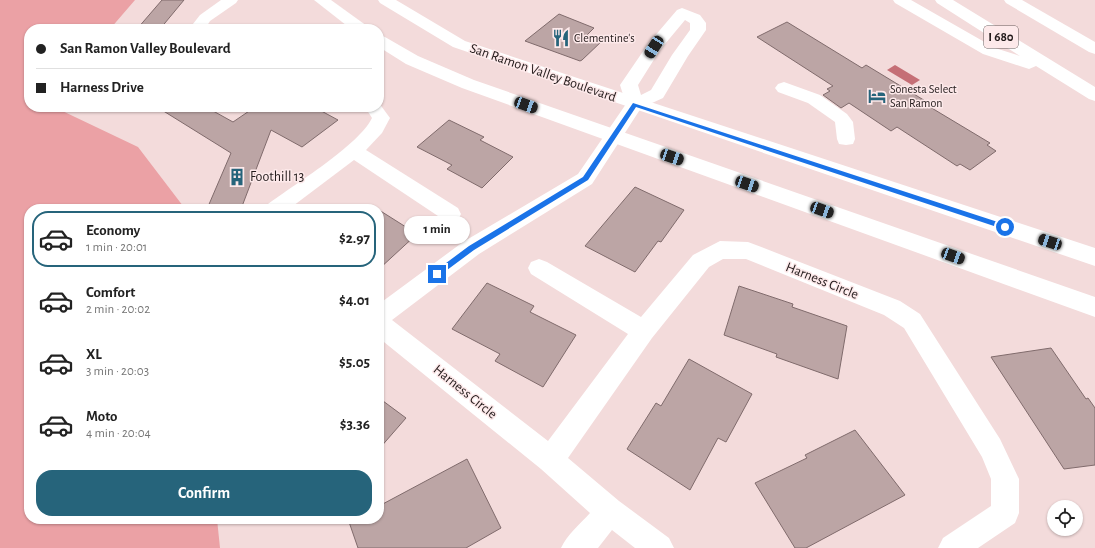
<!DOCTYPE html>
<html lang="en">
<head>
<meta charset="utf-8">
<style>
  :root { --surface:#fff; --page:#f6f6f6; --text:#222; --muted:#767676; --line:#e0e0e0; --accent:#26647b }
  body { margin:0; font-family:"Alegreya Sans",sans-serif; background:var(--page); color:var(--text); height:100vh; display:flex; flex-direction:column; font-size:15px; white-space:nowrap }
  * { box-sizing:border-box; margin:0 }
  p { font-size:13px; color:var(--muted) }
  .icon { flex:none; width:22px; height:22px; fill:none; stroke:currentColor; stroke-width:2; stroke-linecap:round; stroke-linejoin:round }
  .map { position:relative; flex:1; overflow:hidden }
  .panel { position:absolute; left:24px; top:204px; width:360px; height:320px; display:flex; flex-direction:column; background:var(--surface); border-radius:16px; box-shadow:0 1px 3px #0004 }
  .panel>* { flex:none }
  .top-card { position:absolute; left:24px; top:24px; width:360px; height:88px; border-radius:16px; box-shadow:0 1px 3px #0004; display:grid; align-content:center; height:88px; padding:0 12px; background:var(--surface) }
  .buttons { position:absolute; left:1047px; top:500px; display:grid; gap:8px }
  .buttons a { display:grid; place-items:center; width:36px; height:36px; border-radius:50%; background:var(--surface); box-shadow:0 1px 3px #0004; font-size:20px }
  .end { position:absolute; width:18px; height:18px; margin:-9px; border:5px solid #1a73e8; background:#fff; box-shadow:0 0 0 2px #fff }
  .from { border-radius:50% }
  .bubble { position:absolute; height:28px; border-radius:14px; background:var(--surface); box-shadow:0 1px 3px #0004; font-size:13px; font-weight:700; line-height:28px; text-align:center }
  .car { position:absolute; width:12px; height:24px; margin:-12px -6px; border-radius:5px; box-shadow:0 0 3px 1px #0007; background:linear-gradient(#222 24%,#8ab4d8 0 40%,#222 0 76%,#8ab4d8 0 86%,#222 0) }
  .top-card b { display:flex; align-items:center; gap:14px; height:38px; font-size:15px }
  .top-card b+b { border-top:1px solid var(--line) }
  .top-card i { width:10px; height:10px; background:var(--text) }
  ul { padding:7px 0 0; list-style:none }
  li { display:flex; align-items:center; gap:12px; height:56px; margin:0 8px 6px; padding:0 4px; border:2px solid transparent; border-radius:16px }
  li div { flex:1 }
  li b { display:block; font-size:15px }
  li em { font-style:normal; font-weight:700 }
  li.selected { border-color:var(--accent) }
  li>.icon { width:36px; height:36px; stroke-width:1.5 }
  .action { display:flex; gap:8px; margin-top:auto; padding:8px 12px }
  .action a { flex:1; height:46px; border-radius:16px; background:var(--accent); color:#fff; font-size:16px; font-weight:700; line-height:46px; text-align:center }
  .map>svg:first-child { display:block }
  .green { fill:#eba1a5 }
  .water { fill:#c56f76 }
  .building { fill:#bca5a5; stroke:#806b6c }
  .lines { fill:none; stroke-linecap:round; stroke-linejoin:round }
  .minor { fill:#fff; fill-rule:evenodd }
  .major { fill:#fff; fill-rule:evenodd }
  .highway { fill:#fff; fill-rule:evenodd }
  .route { fill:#1a73e8 }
  .labels { text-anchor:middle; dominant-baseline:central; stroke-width:3; stroke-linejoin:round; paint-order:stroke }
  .far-poi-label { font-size:12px; fill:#221a1a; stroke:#fde9ea; text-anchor:start }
  .shield { fill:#fde9ea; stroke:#645858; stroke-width:1 }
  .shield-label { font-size:13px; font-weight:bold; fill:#221a1a }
  .street-label { font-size:14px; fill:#221a1a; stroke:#fde9ea }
  .poi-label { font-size:14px; fill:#221a1a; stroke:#fde9ea; text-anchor:start }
</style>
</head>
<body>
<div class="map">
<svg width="1095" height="548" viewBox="0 0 1095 548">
  <rect width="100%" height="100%" fill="#f3dbdb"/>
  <polygon class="green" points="0,0 135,0 110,29 29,29 29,107 54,107 138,147 183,206 183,209 29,209 29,519 217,519 220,548 0,548"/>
  <polygon class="water" points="895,65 920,80 912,85 887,70"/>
  <g class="building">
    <polygon points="162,0 184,0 160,29 137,29"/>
    <polygon points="559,14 594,28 587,35 602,41 582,60 580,61 525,41"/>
    <polygon points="787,22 862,68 866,65 927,102 925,104 990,143 987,145 996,151 970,170 960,164 957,166 897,127 891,131 849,103 841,108 823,95 830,91 827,89 833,86 757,37"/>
    <polygon points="157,107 206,107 233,122 255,107 314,107 338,120 302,147 271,130 241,209 207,209 231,153"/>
    <polygon points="449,120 484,137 480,140 513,157 482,188 447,169 452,165 417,147"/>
    <polygon points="635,187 684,210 661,242 658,241 635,272 585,246"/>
    <polygon points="379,210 417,234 379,269"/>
    <polygon points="487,283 534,306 530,312 576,335 543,387 495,361 500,354 452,329"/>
    <polygon points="739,286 793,304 792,307 847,326 838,379 776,357 777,354 724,335"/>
    <polygon points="1051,348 1086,399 1088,398 1095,408 1095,465 1064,469 991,357"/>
    <polygon points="689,359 752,394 726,442 718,438 690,490 627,449 656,403 661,406"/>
    <polygon points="379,398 406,418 379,449"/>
    <polygon points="855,430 905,495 806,548 795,548 755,483 807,458 805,455"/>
    <polygon points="467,459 501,528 466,548 358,548 348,519 379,519 379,506"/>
  </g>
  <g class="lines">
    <g class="minor">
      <polygon points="221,0 238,0 236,3 210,21 205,29 189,29 200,15"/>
      <path d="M682,8L700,15L706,23V30L688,56L663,98L641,108L592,184L479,254L392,320L548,441L628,334L531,274L528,268L531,262L539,259L547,262L641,317L693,255L720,241L748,242L756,245L900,301L920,314L1000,439L1019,479V513L1015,523L978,548H938L943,538L991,506V479L982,457L904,328L884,315L746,259H723L709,267L652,338L568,458L619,501L669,538L674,548H635L612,530L598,548H561C567,535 580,524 590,513L541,469L379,338V304L463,242L578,174L626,104L620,85L648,44L677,10ZM685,20L690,23V30L672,55L651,90L641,95L638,85L660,50Z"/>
      <polygon points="784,82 820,95 847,114 853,122 855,139 853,144 846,145 839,144 837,139 835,122 808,103 778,92 775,88 778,84"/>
      <path d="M379,103L390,118L382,133L366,150L458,208L461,214L458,220L451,222L444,220L354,160L289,209H265L268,204C294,185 359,145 372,118L365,107H379Z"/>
    </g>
    <g class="major">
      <polygon points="314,0 331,0 367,26 369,29 351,29"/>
      <polygon points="378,0 396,0 465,41 1095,248 1095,266 453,47 380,3"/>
      <polygon points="379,35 385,37 418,56 474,80 1095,297 1095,317 462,88 406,64 379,47"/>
    </g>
    <g class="highway">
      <polygon points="893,0 911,0 995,48 1020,56 937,3 935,0 953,0 1095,87 1095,101 1089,99 1036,66 1029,69 983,54 895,3"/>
      <polygon points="1004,0 1022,0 1095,42 1095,54 1089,52 1006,3"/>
    </g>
  </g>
  <polygon class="route" points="633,103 1007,225 1008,227 1005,229 1003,229 636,107 588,180 474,250 439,276 434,276 434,272 469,246 583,177"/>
  <defs>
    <g id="restaurant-bare" transform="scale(1.38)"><path d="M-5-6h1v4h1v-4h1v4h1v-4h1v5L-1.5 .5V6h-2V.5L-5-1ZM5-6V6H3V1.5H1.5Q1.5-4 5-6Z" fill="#26647b" stroke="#fde9ea" stroke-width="2.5" paint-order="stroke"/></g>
    <g id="hotel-bare" transform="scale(1.38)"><path d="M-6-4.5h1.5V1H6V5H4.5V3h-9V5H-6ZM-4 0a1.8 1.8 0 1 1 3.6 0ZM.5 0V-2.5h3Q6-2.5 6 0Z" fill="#26647b" stroke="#fde9ea" stroke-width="2.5" paint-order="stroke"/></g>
    <g id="building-bare" transform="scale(1.38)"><path d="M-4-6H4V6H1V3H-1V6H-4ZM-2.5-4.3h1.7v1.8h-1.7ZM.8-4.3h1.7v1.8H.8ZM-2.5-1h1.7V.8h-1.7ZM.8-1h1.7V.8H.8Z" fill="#26647b" stroke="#fde9ea" stroke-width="2.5" paint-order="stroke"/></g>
  </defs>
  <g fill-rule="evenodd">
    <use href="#restaurant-bare" x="561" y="38"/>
    <use href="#hotel-bare" x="877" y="96"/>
    <use href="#building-bare" x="237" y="177"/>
  </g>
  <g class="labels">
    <g class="far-poi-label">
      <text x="574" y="38">Clementine's</text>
      <text x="890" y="89">Sonesta Select<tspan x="890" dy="14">San Ramon</tspan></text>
    </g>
    <rect class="shield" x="984" y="26" width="34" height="22" rx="3"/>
    <g class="shield-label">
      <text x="1001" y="37">I 680</text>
    </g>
    <g class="street-label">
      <text transform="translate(543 73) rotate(19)">San Ramon Valley Boulevard</text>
      <text transform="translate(822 281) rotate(22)">Harness Circle</text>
      <text transform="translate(465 392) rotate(39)">Harness Circle</text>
    </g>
    <g class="poi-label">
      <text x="250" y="177">Foothill 13</text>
    </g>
  </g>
</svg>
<div class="buttons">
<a><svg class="icon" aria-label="locate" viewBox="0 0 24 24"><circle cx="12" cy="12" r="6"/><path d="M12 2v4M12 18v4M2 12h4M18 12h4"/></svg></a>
</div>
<i class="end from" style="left:1005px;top:227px"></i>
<i class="end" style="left:437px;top:274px"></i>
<div class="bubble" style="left:404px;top:216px;width:66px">1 min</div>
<i class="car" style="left:654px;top:47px;rotate:213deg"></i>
<i class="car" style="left:526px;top:105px;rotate:110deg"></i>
<i class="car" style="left:672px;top:157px;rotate:109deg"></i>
<i class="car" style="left:747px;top:184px;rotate:109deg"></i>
<i class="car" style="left:822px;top:210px;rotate:110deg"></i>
<i class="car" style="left:1050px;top:242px;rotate:288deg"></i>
<i class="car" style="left:953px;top:256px;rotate:110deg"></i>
<div class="top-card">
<b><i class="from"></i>San Ramon Valley Boulevard</b>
<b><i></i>Harness Drive</b>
</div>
<section class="panel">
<ul>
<li class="selected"><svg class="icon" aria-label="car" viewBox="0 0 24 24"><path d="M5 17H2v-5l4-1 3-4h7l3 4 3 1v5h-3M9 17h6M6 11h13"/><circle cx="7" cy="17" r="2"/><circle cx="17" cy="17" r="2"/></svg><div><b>Economy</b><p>1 min · 20:01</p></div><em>$2.97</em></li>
<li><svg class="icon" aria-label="car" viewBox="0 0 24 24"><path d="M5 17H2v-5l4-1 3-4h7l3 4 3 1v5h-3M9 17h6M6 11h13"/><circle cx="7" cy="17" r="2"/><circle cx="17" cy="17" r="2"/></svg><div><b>Comfort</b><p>2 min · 20:02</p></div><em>$4.01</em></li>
<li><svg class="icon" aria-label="car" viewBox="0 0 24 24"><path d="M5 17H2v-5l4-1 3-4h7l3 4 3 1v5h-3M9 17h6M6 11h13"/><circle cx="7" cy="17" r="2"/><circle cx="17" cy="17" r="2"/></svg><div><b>XL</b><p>3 min · 20:03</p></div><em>$5.05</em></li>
<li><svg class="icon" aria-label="car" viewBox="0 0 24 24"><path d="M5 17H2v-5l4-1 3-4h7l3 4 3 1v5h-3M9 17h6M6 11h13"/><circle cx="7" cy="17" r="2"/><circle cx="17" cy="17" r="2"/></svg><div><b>Moto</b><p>4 min · 20:04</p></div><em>$3.36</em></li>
</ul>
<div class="action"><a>Confirm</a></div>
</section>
</div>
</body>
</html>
